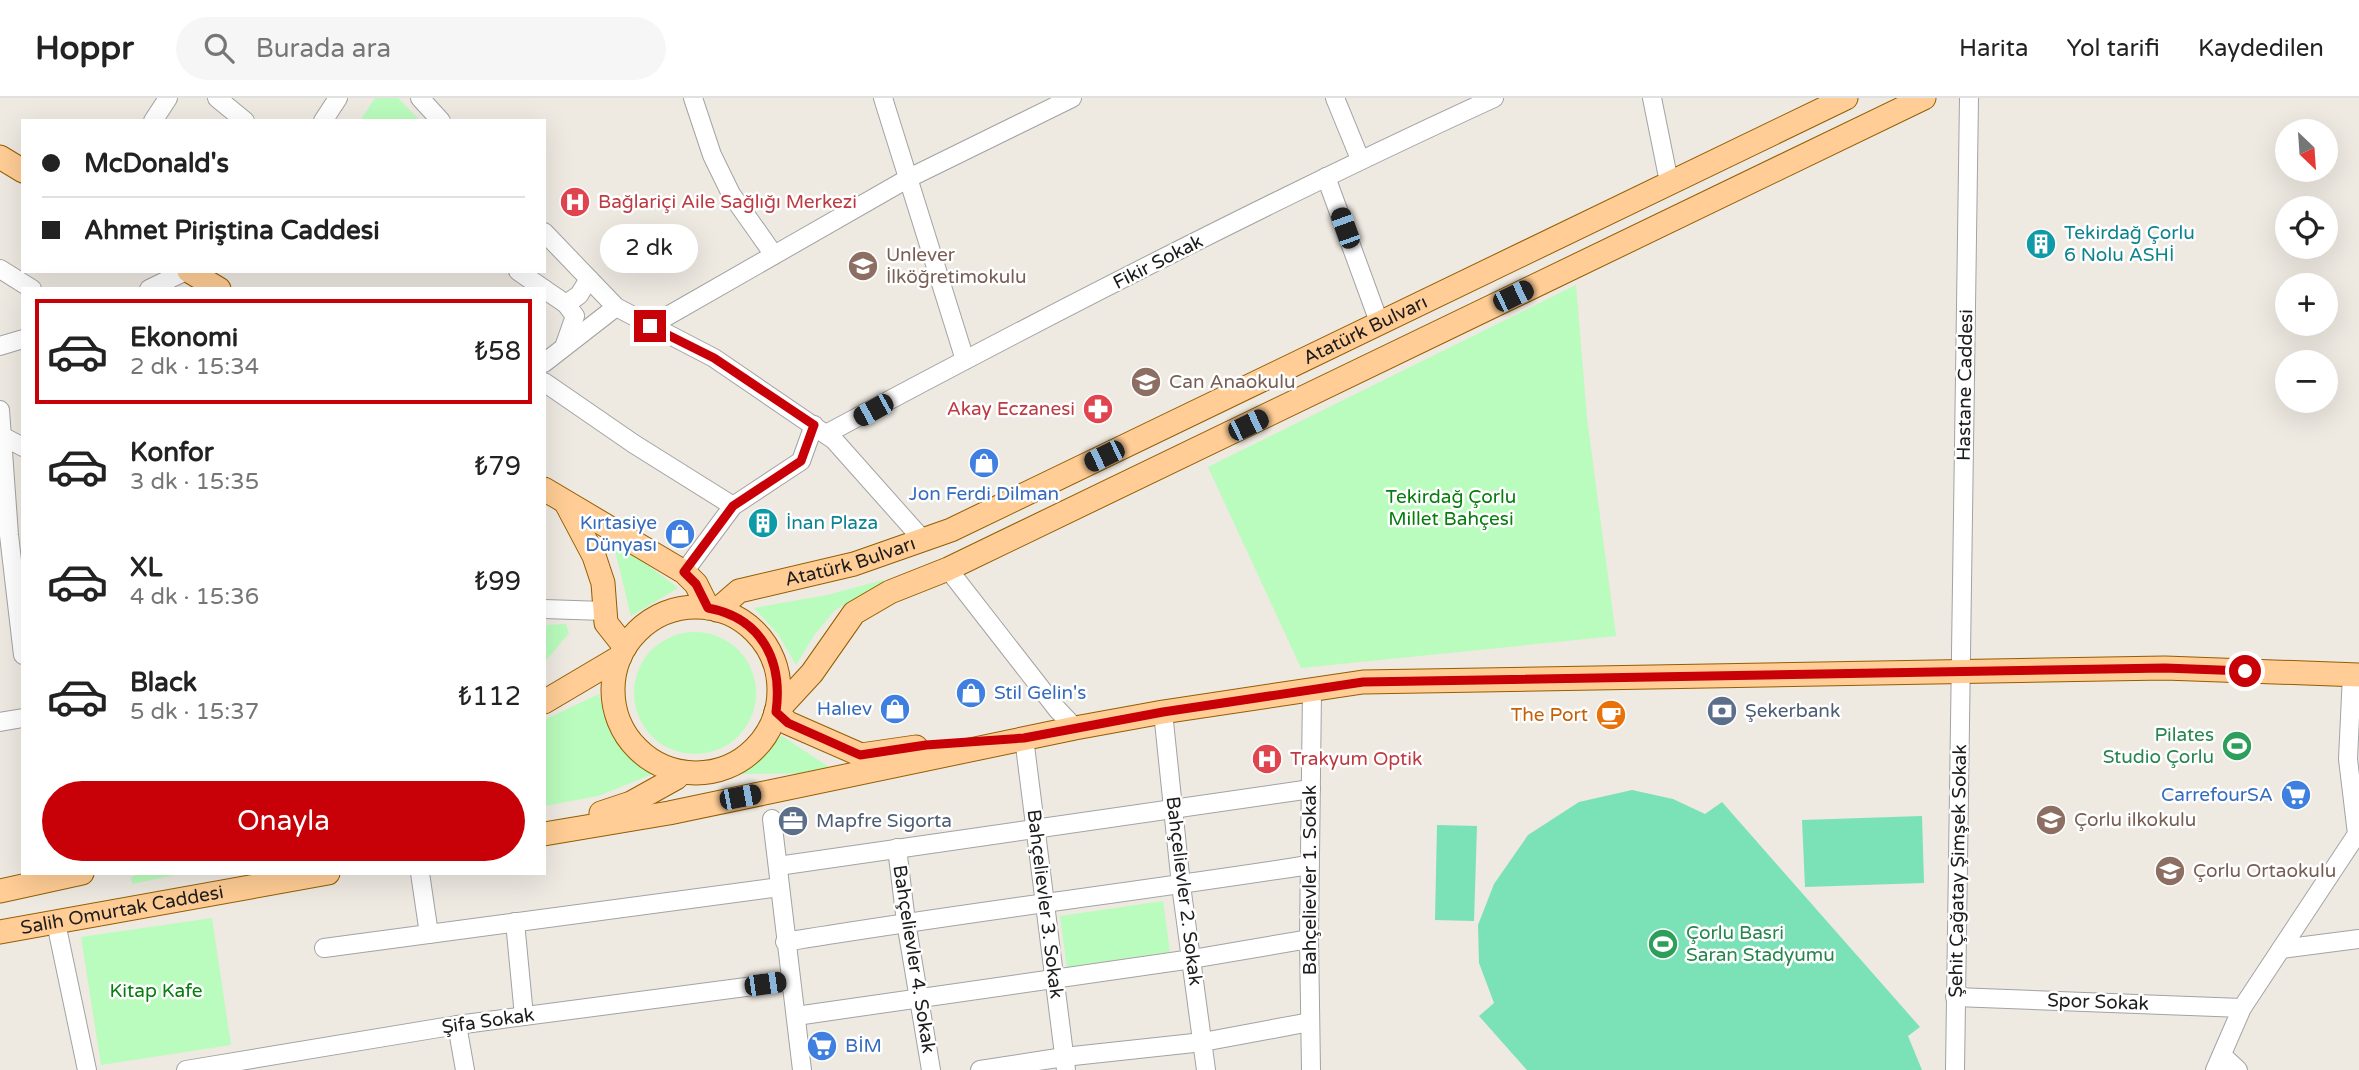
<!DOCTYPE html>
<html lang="tr">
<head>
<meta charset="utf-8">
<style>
  :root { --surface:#fff; --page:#f6f6f6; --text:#222; --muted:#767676; --line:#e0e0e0; --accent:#c80007 }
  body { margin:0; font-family:"Varela Round",sans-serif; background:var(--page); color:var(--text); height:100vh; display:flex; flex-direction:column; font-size:26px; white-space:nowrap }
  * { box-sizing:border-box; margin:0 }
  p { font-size:23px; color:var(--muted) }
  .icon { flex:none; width:38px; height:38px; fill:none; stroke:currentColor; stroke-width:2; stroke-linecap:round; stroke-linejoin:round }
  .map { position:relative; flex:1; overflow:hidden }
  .drawer { position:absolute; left:21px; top:189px; width:525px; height:588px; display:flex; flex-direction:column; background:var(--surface); border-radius:0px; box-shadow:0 7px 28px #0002 }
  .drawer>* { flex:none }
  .banner { position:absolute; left:21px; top:21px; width:525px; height:154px; border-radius:0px; box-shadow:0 7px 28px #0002; display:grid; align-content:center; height:154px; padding:0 21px; background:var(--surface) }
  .needle { width:46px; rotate:155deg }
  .controls { position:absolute; left:2275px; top:21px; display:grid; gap:14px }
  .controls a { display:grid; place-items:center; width:63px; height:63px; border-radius:50%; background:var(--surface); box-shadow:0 7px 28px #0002; font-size:35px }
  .end { position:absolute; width:32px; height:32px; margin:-16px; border:9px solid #c80007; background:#fff; box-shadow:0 0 0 4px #fff }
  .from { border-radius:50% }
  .bubble { position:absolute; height:49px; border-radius:24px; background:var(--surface); box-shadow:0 7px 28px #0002; font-size:23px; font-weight:600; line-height:49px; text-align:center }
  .car { position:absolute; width:21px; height:42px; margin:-21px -10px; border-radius:9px; box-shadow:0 0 5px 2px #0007; background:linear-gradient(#222 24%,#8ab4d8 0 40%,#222 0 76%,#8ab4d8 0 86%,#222 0) }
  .banner b { display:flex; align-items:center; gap:24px; height:66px; font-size:26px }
  .banner b+b { border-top:2px solid var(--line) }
  .banner i { width:18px; height:18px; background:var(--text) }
  ul { padding:12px 0 0; list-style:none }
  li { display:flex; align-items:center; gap:21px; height:105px; margin:0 14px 10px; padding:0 7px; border:4px solid transparent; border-radius:0px }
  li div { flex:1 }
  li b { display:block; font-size:26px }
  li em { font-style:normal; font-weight:600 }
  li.current { border-color:var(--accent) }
  li>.icon { width:63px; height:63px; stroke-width:1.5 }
  .cta { display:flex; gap:14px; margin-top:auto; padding:14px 21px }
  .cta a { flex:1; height:80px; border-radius:42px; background:var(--accent); color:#fff; font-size:28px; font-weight:600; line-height:80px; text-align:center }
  header { display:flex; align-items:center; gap:42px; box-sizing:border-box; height:98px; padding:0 35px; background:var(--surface); border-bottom:2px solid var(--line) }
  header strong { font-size:33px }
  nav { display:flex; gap:38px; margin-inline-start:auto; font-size:24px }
  .search { width:490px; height:63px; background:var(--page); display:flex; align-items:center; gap:18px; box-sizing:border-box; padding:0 24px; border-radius:38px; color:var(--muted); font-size:26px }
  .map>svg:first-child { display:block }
  .park { fill:#bafcbd }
  .pitch { fill:#7ae2b6 }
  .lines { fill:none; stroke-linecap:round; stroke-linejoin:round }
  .minor-casing { stroke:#a3a3a3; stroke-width:20 }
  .major-casing { stroke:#945e00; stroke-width:25 }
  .minor { stroke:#fff; stroke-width:18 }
  .major { stroke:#ffcd95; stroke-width:23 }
  .route { stroke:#c80007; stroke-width:9 }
  .labels { text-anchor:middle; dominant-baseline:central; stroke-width:5; stroke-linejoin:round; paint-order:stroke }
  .health-label { font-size:19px; fill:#be3a42; stroke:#fff; text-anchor:start }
  .culture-label { font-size:19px; fill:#0d838f; stroke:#fff; text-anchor:start }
  .education-label { font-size:19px; fill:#785e54; stroke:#fff; text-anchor:start }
  .street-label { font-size:19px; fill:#1c1c1c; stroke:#fff }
  .shop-label { font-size:19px; fill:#366cbe; stroke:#fff; text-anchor:end }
  .park-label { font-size:19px; fill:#067d0c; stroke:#fff }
  .service-label { font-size:19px; fill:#4e5e75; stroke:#fff; text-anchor:start }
  .food-label { font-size:19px; fill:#c56008; stroke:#fff; text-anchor:end }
  .leisure-label { font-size:19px; fill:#27864d; stroke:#fff; text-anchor:end }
</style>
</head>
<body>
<header>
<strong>Hoppr</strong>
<div class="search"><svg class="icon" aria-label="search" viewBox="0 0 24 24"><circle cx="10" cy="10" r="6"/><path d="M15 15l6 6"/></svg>Burada ara</div>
<nav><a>Harita</a><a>Yol tarifi</a><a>Kaydedilen</a></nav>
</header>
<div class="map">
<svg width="2359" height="972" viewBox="0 0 2359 972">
  <rect width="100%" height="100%" fill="#eee9e1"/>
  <g class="park">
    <polygon points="375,0 398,0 420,23 360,23"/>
    <polygon points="1576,187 1587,320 1616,538 1301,570 1208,369"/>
    <polygon points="612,440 678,490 631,518"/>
    <polygon points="883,482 884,484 835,512 815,536 796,567 778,536 754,510 827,497"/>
    <polygon points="566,526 569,535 544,565 544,527"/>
    <circle cx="695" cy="595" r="61"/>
    <path d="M599,596C607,638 623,651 658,674L598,698L544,708V622Z"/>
    <polygon points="782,638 838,675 728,676"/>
    <polygon points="141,775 185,775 132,786 131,779"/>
    <polygon points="1163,803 1170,854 1067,869 1060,818"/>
    <polygon points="212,820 231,947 101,967 81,839"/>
  </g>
  <g class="pitch">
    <polygon points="1632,692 1673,701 1705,716 1722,704 1920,929 1908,938 1922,972 1527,972 1479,918 1494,905 1479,865 1478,827 1494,786 1528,737 1579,704"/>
    <polygon points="1922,718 1924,785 1805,789 1802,722"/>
    <polygon points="1437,727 1477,728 1474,823 1435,822"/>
  </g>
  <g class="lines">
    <g class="minor-casing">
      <g id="minor">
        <polyline points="217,0 245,23"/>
        <polyline points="420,0 441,23"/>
        <polyline points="693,0 712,57 731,96 774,157"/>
        <polyline points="883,0 965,262"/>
        <polyline points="1335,0 1360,61"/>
        <polyline points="1652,0 1669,84"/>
        <polyline points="153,23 168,0"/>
        <polyline points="323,23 338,0"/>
        <polyline points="1326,79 1379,224"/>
        <polyline points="544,134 616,209 714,260 834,342 923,442"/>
        <polyline points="0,171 32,191"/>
        <polyline points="518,173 544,191"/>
        <polyline points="149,191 186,173"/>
        <polyline points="544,191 566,206 579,197 589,181"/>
        <polyline points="650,228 907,81 1072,0"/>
        <polyline points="0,248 23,241"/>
        <polyline points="564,249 575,218 566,206"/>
        <polyline points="544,265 616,209"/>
        <polyline points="544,284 634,346 733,408"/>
        <polyline points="0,312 9,437 23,557"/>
        <path d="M826,336C1046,218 1267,104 1494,0"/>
        <polyline points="2,338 23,349"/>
        <polyline points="948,471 1057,611 1075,630"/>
        <polyline points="684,474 733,408 801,363 814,327"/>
        <polyline points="544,511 604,513"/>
        <polyline points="1163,614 1181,787 1206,972"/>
        <polyline points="0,624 23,620"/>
        <polyline points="1024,640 1066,972"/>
        <polyline points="772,721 802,972"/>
        <polyline points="897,750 906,824 931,972"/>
        <polyline points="778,768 1311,691"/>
        <polyline points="420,775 429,836"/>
        <polyline points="515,824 524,918"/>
        <polyline points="56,825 87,972"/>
        <path d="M785,844C960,815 1135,794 1309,767"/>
        <polyline points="324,850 780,789"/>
        <polyline points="2281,851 2359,841"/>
        <polyline points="1955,899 2242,910"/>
        <polyline points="796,918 1192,861 1309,841"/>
        <polyline points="457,927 465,972"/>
        <polyline points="2222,957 2238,972"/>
        <polyline points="186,972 457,927 791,883"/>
        <polyline points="980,972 1064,959 1203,944 1310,924"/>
        <polyline points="1311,972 1309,841 1312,592"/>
        <polyline points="1955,972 1969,0"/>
        <polyline points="2215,972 2242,910 2357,736 2348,661 2352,577"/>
      </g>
    </g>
    <g class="major-casing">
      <g id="major">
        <polyline points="0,59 23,73"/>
        <polyline points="189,173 219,191"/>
        <polyline points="544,391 684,474 696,486 708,510"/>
        <polyline points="567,407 594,458 603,485 606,525 625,549"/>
        <circle cx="696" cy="592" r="83"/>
        <path id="s1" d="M717,512L739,493L854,466L951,432L1846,0"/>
        <polyline points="544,604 620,559"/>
        <polyline points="776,614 812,575 854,515 890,494 948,471 1924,0"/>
        <polyline points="776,614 788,625 861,657 916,649"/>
        <polyline points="601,715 631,705 676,680 682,674"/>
        <polyline points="544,736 669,715 1075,630 1163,614 1363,584 2165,570 2359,577"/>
        <polyline points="0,793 82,775"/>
        <path id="s2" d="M0,834L328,775"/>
      </g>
    </g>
    <use href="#minor" class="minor"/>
    <use href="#major" class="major"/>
  </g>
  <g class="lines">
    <path class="route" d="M650,228L714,260L814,327L801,363L733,408L684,474L696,486L708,510C762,520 783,563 776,614L788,625L860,657L926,647L1024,640L1163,614L1363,584L2165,570L2245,573"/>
  </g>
  <defs>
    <g id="hospital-disc" transform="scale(1.575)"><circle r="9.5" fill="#e0444e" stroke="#fff"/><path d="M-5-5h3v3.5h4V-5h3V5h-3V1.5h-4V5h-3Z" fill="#fff"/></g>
    <g id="building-disc" transform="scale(1.575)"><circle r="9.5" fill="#0f9aa8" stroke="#fff"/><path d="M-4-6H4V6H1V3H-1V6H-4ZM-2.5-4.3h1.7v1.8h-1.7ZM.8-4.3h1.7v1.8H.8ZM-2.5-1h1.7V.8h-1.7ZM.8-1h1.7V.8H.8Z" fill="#fff"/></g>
    <g id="school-disc" transform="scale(1.575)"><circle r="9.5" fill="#8d6e63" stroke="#fff"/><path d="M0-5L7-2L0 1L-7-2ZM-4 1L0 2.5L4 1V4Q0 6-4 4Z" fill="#fff"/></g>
    <g id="pharmacy-disc" transform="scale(1.575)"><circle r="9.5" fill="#e0444e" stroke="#fff"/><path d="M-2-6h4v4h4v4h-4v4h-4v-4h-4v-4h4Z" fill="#fff"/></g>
    <g id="shop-disc" transform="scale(1.575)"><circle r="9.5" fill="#3f7fe0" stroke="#fff"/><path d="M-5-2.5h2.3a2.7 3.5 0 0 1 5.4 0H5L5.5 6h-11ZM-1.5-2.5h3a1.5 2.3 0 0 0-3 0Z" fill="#fff"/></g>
    <g id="bank-disc" transform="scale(1.575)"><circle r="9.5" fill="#5c6f8a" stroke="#fff"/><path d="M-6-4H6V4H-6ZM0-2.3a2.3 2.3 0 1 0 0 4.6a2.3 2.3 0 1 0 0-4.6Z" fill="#fff"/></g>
    <g id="cafe-disc" transform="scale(1.575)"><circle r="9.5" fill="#e8710a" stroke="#fff"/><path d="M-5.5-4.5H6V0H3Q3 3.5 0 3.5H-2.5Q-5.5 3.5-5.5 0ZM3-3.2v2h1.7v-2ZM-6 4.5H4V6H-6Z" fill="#fff"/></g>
    <g id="stadium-disc" transform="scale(1.575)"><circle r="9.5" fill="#2e9e5b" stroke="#fff"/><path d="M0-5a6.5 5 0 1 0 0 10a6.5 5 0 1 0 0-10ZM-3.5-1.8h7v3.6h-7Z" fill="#fff"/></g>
    <g id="supermarket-disc" transform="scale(1.575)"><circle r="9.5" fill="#3f7fe0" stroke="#fff"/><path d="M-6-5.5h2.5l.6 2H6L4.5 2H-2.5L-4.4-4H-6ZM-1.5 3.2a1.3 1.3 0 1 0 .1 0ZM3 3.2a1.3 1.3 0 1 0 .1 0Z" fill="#fff"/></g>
    <g id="office-disc" transform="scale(1.575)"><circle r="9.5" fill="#5c6f8a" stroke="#fff"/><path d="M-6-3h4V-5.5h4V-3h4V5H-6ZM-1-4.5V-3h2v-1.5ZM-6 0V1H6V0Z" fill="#fff"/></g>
  </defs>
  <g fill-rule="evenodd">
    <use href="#hospital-disc" x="575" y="104"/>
    <use href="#building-disc" x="2041" y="146"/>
    <use href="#school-disc" x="863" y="168"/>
    <use href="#school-disc" x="1146" y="284"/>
    <use href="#pharmacy-disc" x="1098" y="311"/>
    <use href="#shop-disc" x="984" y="365"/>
    <use href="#building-disc" x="763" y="425"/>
    <use href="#shop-disc" x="680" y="436"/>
    <use href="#shop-disc" x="971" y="595"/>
    <use href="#shop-disc" x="895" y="611"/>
    <use href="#bank-disc" x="1722" y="613"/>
    <use href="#cafe-disc" x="1611" y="617"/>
    <use href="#stadium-disc" x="2237" y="648"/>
    <use href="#hospital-disc" x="1267" y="661"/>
    <use href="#supermarket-disc" x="2296" y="697"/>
    <use href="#school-disc" x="2051" y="722"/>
    <use href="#office-disc" x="793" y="723"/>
    <use href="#school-disc" x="2170" y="773"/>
    <use href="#stadium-disc" x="1663" y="846"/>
    <use href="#supermarket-disc" x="822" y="948"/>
  </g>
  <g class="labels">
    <g class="health-label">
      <text x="598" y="104">Bağlariçi Aile Sağlığı Merkezi</text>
      <text x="1075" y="311" text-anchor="end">Akay Eczanesi</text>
      <text x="1290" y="661">Trakyum Optik</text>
    </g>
    <g class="culture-label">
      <text x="2064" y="135">Tekirdağ Çorlu<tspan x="2064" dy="22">6 Nolu ASHİ</tspan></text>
      <text x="786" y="425">İnan Plaza</text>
    </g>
    <g class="education-label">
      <text x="886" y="157">Unlever<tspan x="886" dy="22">İlköğretimokulu</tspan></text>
      <text x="1169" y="284">Can Anaokulu</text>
      <text x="2074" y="722">Çorlu ilkokulu</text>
      <text x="2193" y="773">Çorlu Ortaokulu</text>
    </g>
    <g class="street-label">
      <text transform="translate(1158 164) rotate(-27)">Fikir Sokak</text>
      <text stroke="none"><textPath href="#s1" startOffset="710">Atatürk Bulvarı</textPath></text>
      <text transform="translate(1965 287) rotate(-89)">Hastane Caddesi</text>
      <text stroke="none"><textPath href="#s1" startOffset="144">Atatürk Bulvarı</textPath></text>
      <text transform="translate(1958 773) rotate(-89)">Şehit Çağatay Şimşek Sokak</text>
      <text transform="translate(1310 782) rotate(-90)">Bahçelievler 1. Sokak</text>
      <text transform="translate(1184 793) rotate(83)">Bahçelievler 2. Sokak</text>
      <text transform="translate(1045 806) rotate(83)">Bahçelievler 3. Sokak</text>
      <text stroke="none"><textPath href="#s2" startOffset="124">Salih Omurtak Caddesi</textPath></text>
      <text transform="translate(914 861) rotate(81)">Bahçelievler 4. Sokak</text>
      <text transform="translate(2098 904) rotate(2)">Spor Sokak</text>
      <text transform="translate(488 923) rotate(-8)">Şifa Sokak</text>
    </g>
    <g class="shop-label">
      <text x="984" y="396" text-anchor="middle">Jon Ferdi Dilman</text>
      <text x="657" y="425">Kırtasiye<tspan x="657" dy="22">Dünyası</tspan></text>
      <text x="994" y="595" text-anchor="start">Stil Gelin's</text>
      <text x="872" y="611">Halıev</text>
      <text x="2273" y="697">CarrefourSA</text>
      <text x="845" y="948" text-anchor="start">BİM</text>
    </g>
    <g class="park-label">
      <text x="1451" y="399">Tekirdağ Çorlu<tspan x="1451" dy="22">Millet Bahçesi</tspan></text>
      <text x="156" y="893">Kitap Kafe</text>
    </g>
    <g class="service-label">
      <text x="1745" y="613">Şekerbank</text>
      <text x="816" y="723">Mapfre Sigorta</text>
    </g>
    <g class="food-label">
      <text x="1588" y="617">The Port</text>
    </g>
    <g class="leisure-label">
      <text x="2214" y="637">Pilates<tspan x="2214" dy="22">Studio Çorlu</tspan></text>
      <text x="1686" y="835" text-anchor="start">Çorlu Basri<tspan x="1686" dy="22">Saran Stadyumu</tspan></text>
    </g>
  </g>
</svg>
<div class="controls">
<a><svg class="needle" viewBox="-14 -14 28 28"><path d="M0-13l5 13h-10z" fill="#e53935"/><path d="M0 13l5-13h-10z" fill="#767676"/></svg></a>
<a><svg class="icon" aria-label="locate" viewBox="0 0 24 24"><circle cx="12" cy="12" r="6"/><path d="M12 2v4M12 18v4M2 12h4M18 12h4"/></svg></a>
<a>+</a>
<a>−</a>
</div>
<i class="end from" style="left:2245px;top:573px"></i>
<i class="end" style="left:650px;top:228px"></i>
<div class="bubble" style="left:600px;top:126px;width:98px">2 dk</div>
<i class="car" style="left:1345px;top:130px;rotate:340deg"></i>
<i class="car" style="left:1513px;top:198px;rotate:64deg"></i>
<i class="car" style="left:873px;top:312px;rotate:241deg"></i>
<i class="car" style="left:1248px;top:327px;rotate:64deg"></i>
<i class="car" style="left:1104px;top:358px;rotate:244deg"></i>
<i class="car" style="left:740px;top:699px;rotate:79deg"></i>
<i class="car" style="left:765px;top:886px;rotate:82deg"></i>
<div class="banner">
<b><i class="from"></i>McDonald's</b>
<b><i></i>Ahmet Piriştina Caddesi</b>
</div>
<section class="drawer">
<ul>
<li class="current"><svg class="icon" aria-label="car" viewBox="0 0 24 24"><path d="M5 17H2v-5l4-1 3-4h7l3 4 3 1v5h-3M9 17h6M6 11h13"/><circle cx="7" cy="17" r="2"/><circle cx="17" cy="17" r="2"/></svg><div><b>Ekonomi</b><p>2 dk · 15:34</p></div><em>₺58</em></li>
<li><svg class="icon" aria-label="car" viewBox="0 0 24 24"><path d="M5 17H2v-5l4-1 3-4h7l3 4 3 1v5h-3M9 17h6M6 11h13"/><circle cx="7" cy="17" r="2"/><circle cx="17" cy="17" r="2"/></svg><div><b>Konfor</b><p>3 dk · 15:35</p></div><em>₺79</em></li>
<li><svg class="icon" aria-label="car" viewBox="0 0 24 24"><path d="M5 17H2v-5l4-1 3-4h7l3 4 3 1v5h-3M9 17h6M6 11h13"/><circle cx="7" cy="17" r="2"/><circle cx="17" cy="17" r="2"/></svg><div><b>XL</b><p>4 dk · 15:36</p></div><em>₺99</em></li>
<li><svg class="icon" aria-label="car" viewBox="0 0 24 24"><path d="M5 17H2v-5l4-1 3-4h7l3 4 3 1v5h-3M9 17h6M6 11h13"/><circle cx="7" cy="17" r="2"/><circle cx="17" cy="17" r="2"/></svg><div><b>Black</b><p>5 dk · 15:37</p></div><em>₺112</em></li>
</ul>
<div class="cta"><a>Onayla</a></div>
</section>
</div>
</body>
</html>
